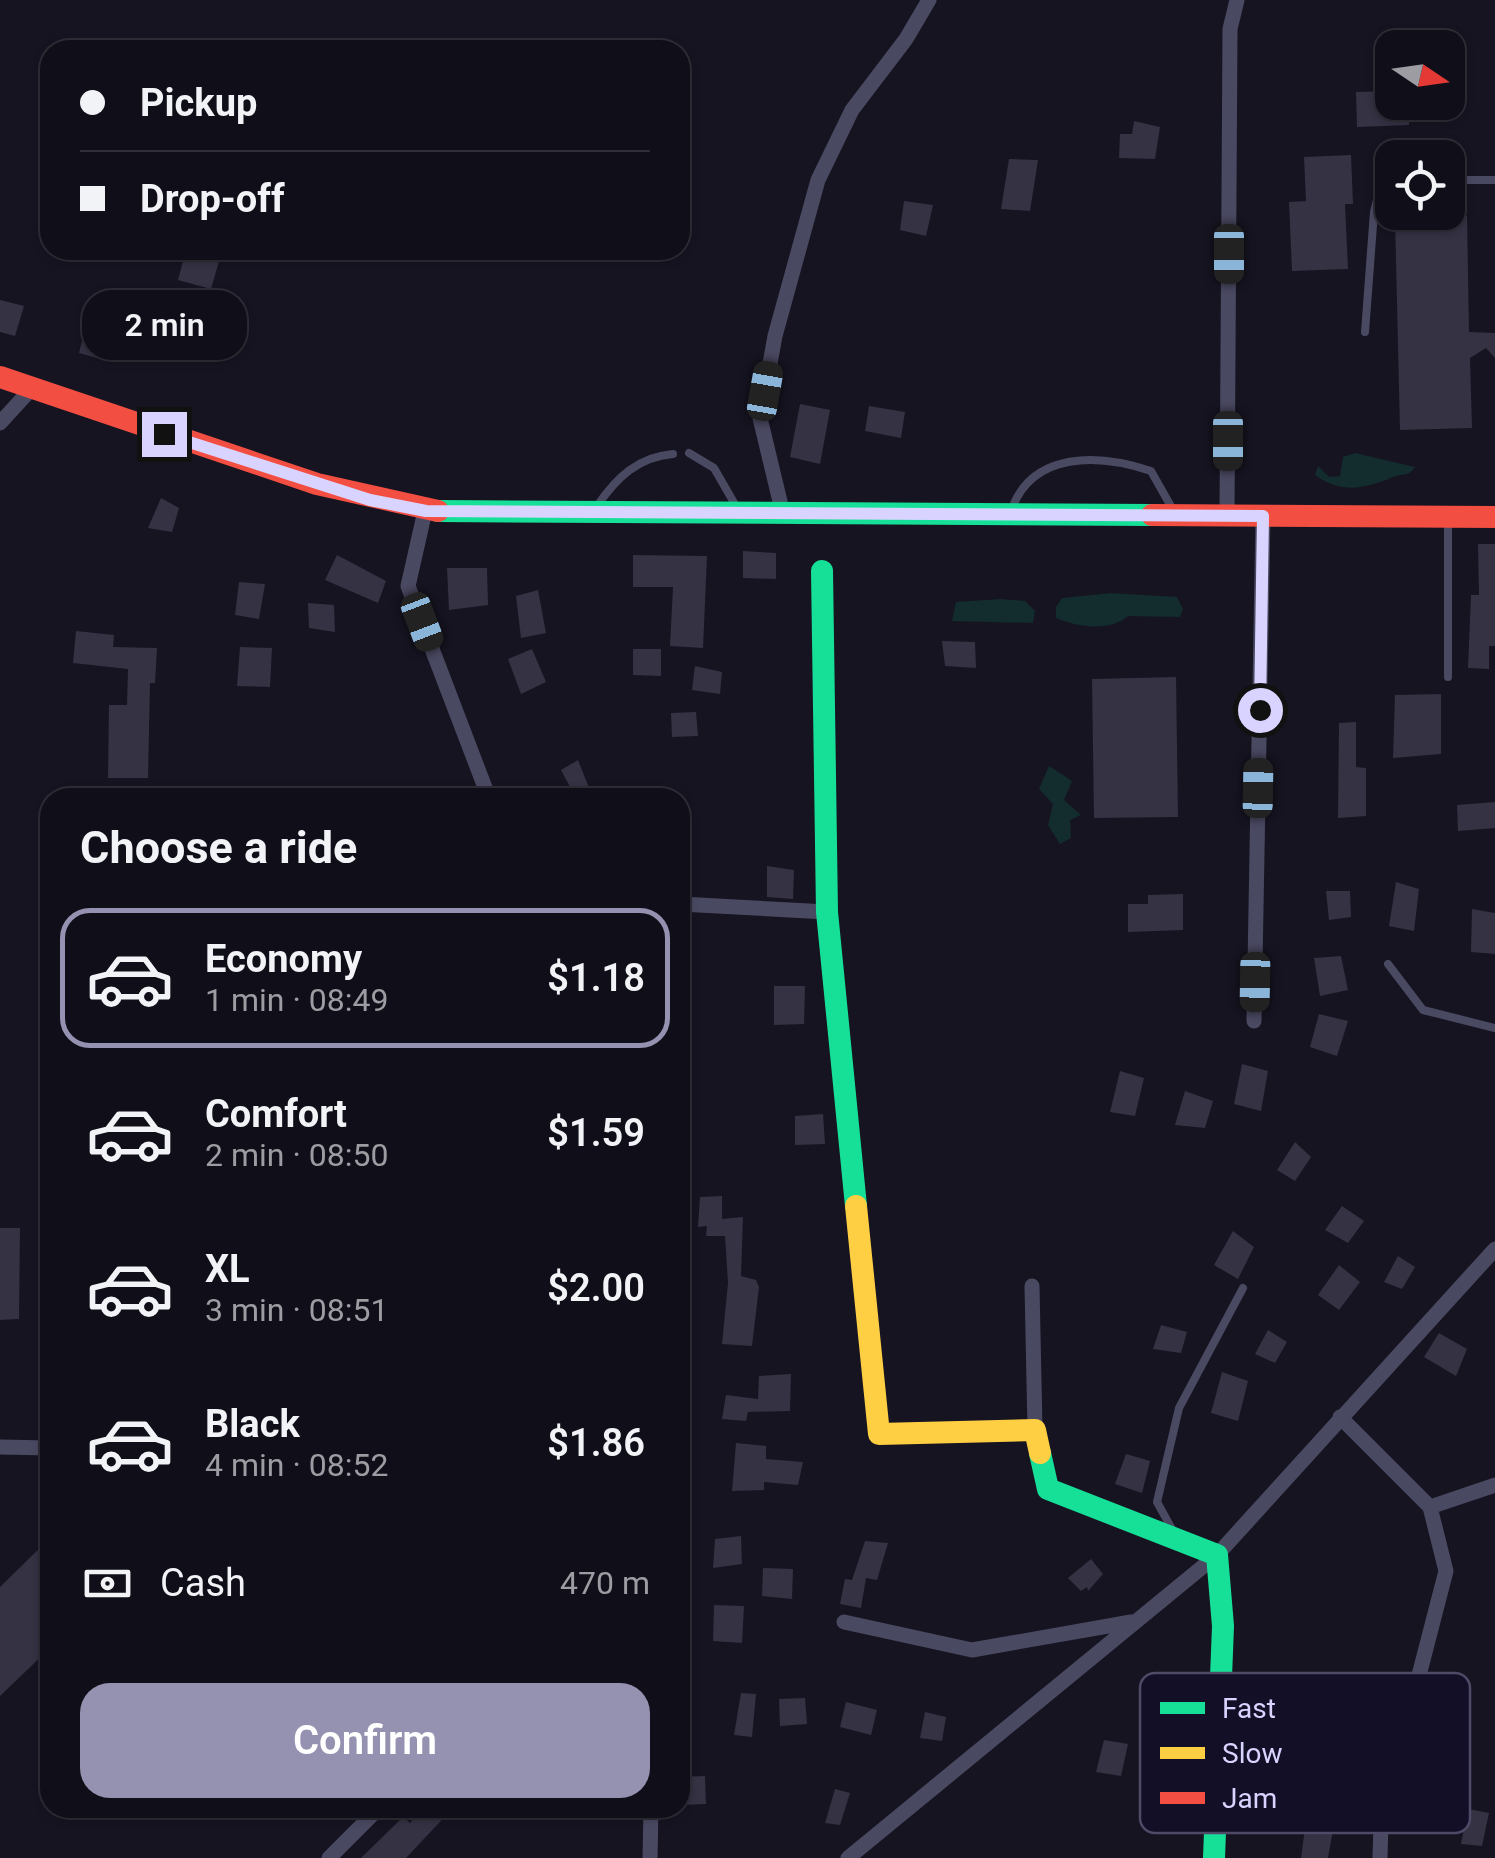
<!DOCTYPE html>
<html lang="en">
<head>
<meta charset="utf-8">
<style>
  :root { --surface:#100f19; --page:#191822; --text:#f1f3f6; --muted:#9c9ca2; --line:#302f38; --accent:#9591b1 }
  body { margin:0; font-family:Roboto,sans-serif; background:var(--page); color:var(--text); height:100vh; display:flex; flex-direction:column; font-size:38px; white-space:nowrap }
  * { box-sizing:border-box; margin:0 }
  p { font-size:32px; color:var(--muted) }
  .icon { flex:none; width:55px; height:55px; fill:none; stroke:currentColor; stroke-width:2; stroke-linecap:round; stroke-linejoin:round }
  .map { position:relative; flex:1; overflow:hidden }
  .side { position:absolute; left:40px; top:788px; width:650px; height:1030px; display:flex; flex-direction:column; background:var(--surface); border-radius:30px; box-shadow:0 2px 8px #0004,0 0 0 2px var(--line) }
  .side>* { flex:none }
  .guide { position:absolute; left:40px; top:40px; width:650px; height:220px; border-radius:30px; box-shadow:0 2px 8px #0004,0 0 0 2px var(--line); display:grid; align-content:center; height:220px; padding:0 40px; background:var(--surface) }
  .needle { width:65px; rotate:103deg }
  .fabs { position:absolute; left:1375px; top:30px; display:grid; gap:20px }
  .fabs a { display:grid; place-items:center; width:90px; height:90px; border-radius:20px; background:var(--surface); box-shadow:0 2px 8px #0004,0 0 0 2px var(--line); font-size:50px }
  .end { position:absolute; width:45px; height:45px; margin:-22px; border:12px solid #d9d4ff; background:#111; box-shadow:0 0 0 5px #111 }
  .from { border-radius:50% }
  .bubble { position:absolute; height:70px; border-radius:30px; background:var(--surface); box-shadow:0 2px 8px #0004,0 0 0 2px var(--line); font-size:32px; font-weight:600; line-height:70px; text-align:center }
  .car { position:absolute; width:30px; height:60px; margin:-30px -15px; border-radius:12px; box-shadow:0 0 8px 2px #0007; background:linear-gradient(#222 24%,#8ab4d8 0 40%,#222 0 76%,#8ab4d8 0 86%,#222 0) }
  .guide b { display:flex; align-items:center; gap:35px; height:95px; font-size:38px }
  .guide b+b { border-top:2px solid var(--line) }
  .guide i { width:25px; height:25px; background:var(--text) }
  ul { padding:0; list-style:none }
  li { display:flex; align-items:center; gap:30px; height:140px; margin:0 20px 15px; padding:0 20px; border:5px solid transparent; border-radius:30px }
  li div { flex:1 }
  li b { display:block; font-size:38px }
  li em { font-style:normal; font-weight:600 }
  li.selected { border-color:var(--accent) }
  li>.icon { width:90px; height:90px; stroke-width:1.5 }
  h2 { padding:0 40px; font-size:45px; line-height:120px }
  .pay { display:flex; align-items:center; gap:25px; height:110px; padding:0 40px; font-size:38px }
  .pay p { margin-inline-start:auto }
  .primary-button { display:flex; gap:20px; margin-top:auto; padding:20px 40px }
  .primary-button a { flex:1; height:115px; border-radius:30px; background:var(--accent); color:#fff; font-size:40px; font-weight:600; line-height:115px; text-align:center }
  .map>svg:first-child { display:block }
  .green { fill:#132c2d }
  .building { fill:#343243 }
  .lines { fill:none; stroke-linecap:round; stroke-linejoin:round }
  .lane { stroke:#4a4962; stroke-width:8 }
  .street { stroke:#4a4962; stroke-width:15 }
  .fast { stroke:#16e098; stroke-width:22 }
  .slow { stroke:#ffcf43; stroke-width:22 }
  .jam { stroke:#f24e42; stroke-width:22 }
  .route { stroke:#d9d4ff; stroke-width:12 }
  .key { fill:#130f26; stroke:#4e4a67; stroke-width:2.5 }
  .key-label { font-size:28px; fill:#d9d4ff }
</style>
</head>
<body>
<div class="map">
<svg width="1495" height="1858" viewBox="0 0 1495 1858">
  <rect width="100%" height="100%" fill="#161421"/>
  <g class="green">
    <path d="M1355,453L1415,467C1408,477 1404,473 1393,477C1367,488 1342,495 1315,475L1318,466L1329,477L1340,476L1343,457Z"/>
    <path d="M1111,593L1177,597L1183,609L1180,617L1128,616C1111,632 1076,627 1056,618V607L1062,598Z"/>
    <polygon points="1000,599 1025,601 1035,611 1033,623 952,621 956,602"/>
    <polygon points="1049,766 1072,781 1064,800 1081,815 1070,820 1071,838 1060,844 1048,825 1053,804 1039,789"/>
  </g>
  <g class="building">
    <polygon points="1392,91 1392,102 1408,102 1409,125 1357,127 1356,92"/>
    <polygon points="1134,121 1160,127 1155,159 1119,158 1120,134 1132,134"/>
    <polygon points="1351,155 1353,204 1345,204 1348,269 1292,271 1289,202 1306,201 1304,157"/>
    <polygon points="1009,159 1038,160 1030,211 1001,209"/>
    <polygon points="904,201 933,205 926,236 900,230"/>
    <polygon points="1467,216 1469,332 1495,333 1495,358 1486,348 1470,358 1472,428 1400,430 1395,218"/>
    <polygon points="186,250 220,258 211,289 178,280"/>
    <polygon points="106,295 126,303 108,361 79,353 86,325 98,328"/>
    <polygon points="0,300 24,306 15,336 0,332"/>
    <polygon points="800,404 830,410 820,464 790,457"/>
    <polygon points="869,406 905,412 901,438 865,431"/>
    <polygon points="161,498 179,508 172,532 148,528"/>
    <polygon points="1478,544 1495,544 1495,646 1489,646 1489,669 1468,668 1471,595 1479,595"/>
    <polygon points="743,551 776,553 776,579 743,578"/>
    <polygon points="337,555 386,581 378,603 325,580"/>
    <polygon points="633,555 707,556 703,648 670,646 673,587 633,587"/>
    <polygon points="447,568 487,568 488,605 449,610"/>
    <polygon points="239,582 265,584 259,619 235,615"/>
    <polygon points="538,590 546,633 521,638 516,596"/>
    <polygon points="308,603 334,605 335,632 309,628"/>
    <polygon points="76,631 114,635 113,647 157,648 155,683 150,683 148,778 108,778 109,705 127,705 128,669 73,663"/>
    <polygon points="942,641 975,642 976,668 945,666"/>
    <polygon points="240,647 272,648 270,687 237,686"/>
    <polygon points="532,649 546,682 521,694 508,659"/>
    <polygon points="633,649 661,649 661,676 633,675"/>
    <polygon points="695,666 722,672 720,694 692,690"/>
    <polygon points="1176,677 1178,817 1094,818 1092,679"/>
    <polygon points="1441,694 1441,754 1393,758 1395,695"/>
    <polygon points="696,712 698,736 672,737 671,713"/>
    <polygon points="1356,722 1356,767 1366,768 1366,816 1338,818 1339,723"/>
    <polygon points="578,760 593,798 576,798 561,770"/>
    <polygon points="1495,802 1495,828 1458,831 1457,805"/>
    <polygon points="767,866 794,870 793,899 767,897"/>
    <polygon points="1396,882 1419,889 1414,931 1389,926"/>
    <polygon points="1326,891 1350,891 1351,917 1329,920"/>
    <polygon points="1183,894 1183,930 1128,932 1128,904 1148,904 1148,895"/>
    <polygon points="1472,909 1495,913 1495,954 1471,952"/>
    <polygon points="1341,956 1348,990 1320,996 1314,958"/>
    <polygon points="774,986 805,986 804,1024 774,1025"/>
    <polygon points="1319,1014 1348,1021 1337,1056 1310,1047"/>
    <polygon points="1242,1064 1268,1071 1261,1111 1234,1104"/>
    <polygon points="1120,1071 1144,1078 1135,1116 1110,1112"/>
    <polygon points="1185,1091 1213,1101 1205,1128 1175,1125"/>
    <polygon points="823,1114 825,1144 795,1145 795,1116"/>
    <polygon points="1295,1142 1311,1157 1295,1181 1277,1170"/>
    <polygon points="722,1196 722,1219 743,1217 741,1276 756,1280 759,1287 752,1346 722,1344 728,1283 725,1236 706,1236 707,1226 698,1227 700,1197"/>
    <polygon points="1342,1206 1364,1221 1348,1243 1325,1230"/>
    <polygon points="0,1228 20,1228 19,1319 0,1320"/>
    <polygon points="1233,1231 1254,1247 1238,1279 1214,1265"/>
    <polygon points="1398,1256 1415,1267 1402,1289 1384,1282"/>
    <polygon points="1339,1265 1360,1282 1339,1310 1318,1295"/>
    <polygon points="1161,1325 1187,1332 1181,1353 1153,1349"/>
    <polygon points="1268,1330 1287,1342 1275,1363 1255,1354"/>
    <polygon points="1439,1333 1467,1349 1456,1376 1424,1357"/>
    <polygon points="1222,1372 1248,1381 1238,1421 1211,1413"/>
    <polygon points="791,1374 790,1411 748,1412 746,1421 722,1419 726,1395 758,1399 759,1376"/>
    <polygon points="736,1443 766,1446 766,1459 803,1462 798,1485 764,1482 764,1490 732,1491"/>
    <polygon points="1126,1454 1150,1461 1142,1493 1115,1484"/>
    <polygon points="741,1536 742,1564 713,1568 715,1539"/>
    <polygon points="50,1538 50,1648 0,1696 0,1587"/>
    <polygon points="865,1541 888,1543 877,1580 866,1578 861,1608 840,1604 845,1579 852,1580"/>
    <polygon points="1091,1559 1103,1574 1088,1591 1087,1587 1081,1591 1068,1578"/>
    <polygon points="763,1568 793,1569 792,1599 762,1596"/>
    <polygon points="714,1605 744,1606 742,1643 713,1641"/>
    <polygon points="741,1693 756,1694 752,1737 734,1735"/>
    <polygon points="805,1698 807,1724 780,1726 779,1699"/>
    <polygon points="846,1702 877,1710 871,1735 840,1727"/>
    <polygon points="925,1712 946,1717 942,1741 920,1738"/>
    <polygon points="1104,1740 1128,1744 1121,1776 1096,1772"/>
    <polygon points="705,1776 706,1804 680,1805 680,1777"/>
    <polygon points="835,1789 850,1793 840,1825 825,1823"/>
    <polygon points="1310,1790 1339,1796 1328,1858 1301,1858"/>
    <polygon points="422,1808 453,1808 406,1858 361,1858 403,1817 410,1823"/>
    <polygon points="1468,1809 1489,1813 1482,1846 1461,1844"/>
  </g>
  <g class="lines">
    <g class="lane">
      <polyline points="1448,180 1495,180"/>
      <polyline points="1365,332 1374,212 1379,192 1392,183"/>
      <polyline points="689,453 714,468 737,508"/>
      <path d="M597,506C617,477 638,457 673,454"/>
      <path d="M1011,511C1032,450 1100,454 1151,471L1173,510"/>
      <polyline points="1448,521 1448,677"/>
      <polyline points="1388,964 1423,1010 1495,1028"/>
      <polyline points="1173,1531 1157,1502 1179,1408 1243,1288"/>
    </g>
    <g class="street">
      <polyline points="0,423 33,387"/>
      <polyline points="425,511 408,586 489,798"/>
      <polyline points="783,514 760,418 775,336 818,180 852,110 906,39 929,0"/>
      <polyline points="1227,515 1230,29 1237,0"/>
      <polyline points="680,904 827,912"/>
      <polyline points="1254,1021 1263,516"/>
      <polyline points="1032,1286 1035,1430"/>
      <polyline points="1340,1417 1430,1507 1495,1485"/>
      <polyline points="0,1447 50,1448"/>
      <polyline points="844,1622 972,1650 1131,1622"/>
      <polyline points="329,1858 379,1808"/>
      <polyline points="650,1858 651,1808"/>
      <polyline points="848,1858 1217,1555 1495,1249"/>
      <polyline points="1380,1858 1381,1822 1446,1571 1430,1507"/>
    </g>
    <g class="fast">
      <polyline points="438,511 1152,515"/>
      <polyline points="822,571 827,912 856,1206"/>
      <polyline points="1040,1453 1048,1489 1217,1555 1223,1626 1214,1858"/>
    </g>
    <polyline class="slow" points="856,1206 879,1434 1035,1430 1040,1453"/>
    <g class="jam">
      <polyline points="0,377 317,484 438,511"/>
      <polyline points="1152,515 1495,517"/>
    </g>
  </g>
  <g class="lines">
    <polyline class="route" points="164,434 370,500 426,511 1263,516 1260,710"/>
  </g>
  <rect x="1140" y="1673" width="330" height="160" rx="15" class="key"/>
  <rect x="1160" y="1702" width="45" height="12" fill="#16e098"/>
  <rect x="1160" y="1747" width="45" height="12" fill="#ffcf43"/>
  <rect x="1160" y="1792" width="45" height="12" fill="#f24e42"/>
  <g class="key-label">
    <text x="1222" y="1718">Fast</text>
    <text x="1222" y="1763">Slow</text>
    <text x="1222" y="1808">Jam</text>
  </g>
</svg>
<div class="fabs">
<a><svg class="needle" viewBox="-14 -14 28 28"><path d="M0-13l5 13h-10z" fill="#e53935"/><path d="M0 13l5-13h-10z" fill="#9c9ca2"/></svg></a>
<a><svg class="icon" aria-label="locate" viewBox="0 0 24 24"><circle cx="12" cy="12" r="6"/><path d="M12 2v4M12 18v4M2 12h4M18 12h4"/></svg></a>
</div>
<i class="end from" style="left:1260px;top:710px"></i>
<i class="end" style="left:164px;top:434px"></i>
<div class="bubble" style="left:82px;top:290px;width:165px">2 min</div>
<i class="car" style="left:1229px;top:254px;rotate:180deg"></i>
<i class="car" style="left:765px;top:391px;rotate:10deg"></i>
<i class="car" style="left:1228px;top:441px;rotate:180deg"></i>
<i class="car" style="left:422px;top:622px;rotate:159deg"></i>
<i class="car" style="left:1258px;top:788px;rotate:1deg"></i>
<i class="car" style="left:1255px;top:982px;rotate:181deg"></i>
<div class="guide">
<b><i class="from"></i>Pickup</b>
<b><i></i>Drop-off</b>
</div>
<section class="side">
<h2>Choose a ride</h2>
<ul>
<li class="selected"><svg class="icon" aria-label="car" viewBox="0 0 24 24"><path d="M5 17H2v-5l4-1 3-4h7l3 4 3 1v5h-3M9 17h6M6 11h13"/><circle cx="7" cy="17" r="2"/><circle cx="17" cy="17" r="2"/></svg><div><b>Economy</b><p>1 min · 08:49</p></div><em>$1.18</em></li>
<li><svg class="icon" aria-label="car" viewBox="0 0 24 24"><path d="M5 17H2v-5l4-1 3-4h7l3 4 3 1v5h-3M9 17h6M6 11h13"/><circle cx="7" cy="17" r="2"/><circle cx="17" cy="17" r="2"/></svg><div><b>Comfort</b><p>2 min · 08:50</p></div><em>$1.59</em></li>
<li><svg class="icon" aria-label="car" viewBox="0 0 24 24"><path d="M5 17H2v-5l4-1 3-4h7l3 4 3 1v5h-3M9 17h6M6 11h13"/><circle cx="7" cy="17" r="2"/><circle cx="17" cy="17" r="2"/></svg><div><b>XL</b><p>3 min · 08:51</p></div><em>$2.00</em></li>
<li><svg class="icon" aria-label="car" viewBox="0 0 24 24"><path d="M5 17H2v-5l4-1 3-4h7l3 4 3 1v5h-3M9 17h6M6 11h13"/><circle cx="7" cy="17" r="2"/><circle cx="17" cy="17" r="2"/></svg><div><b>Black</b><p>4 min · 08:52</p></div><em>$1.86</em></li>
</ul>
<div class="pay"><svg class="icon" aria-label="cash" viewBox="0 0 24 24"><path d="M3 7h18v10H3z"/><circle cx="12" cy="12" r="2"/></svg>Cash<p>470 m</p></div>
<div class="primary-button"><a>Confirm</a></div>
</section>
</div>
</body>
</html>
